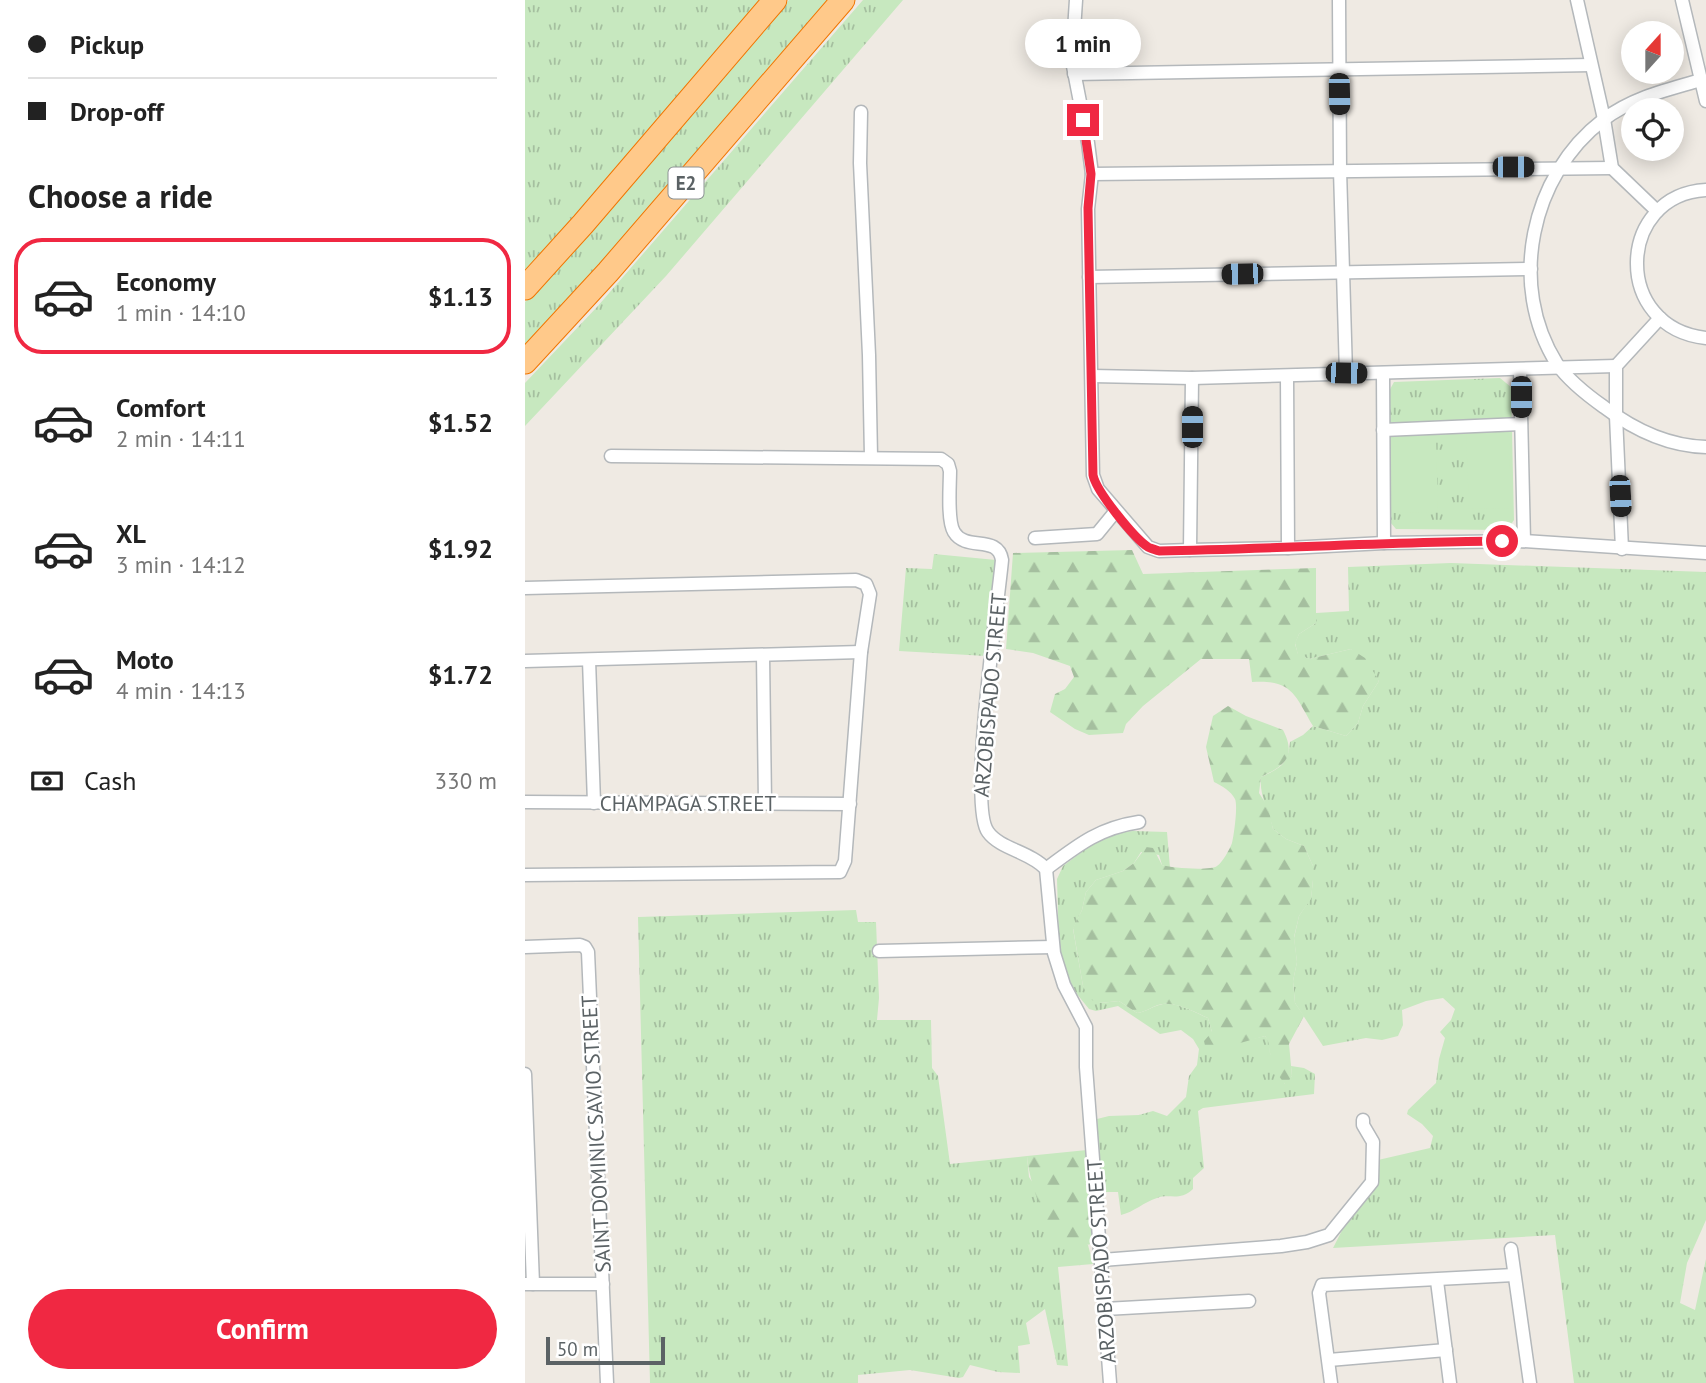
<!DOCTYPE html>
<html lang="en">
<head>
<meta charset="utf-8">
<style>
  :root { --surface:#fff; --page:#f2f2f2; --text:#222; --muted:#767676; --line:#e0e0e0; --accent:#f02842 }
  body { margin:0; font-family:"PT Sans",sans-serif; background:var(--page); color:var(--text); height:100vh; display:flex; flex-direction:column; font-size:26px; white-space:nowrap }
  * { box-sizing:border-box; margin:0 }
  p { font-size:23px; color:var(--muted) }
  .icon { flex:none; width:38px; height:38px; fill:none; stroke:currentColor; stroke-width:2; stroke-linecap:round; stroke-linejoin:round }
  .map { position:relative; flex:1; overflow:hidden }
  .drawer { display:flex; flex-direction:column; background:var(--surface); width:525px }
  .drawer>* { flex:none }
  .top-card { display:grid; align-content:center; height:154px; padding:0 28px; background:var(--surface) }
  .needle { width:46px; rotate:21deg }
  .buttons { position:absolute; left:1096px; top:21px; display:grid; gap:14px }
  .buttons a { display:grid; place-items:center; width:63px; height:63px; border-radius:50%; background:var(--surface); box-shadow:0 4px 18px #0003; font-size:35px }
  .scale { position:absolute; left:21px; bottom:18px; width:119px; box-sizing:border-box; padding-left:7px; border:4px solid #5b6265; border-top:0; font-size:19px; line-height:24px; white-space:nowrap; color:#5b6265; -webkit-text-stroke:5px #fff; paint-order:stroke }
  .end { position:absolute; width:32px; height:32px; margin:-16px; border:9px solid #f02842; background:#fff; box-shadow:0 0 0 4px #fff }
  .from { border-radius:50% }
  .bubble { position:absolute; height:49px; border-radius:24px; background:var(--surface); box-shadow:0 4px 18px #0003; font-size:23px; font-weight:700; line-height:49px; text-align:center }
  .car { position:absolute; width:21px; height:42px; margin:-21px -10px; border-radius:9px; box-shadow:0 0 5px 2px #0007; background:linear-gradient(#222 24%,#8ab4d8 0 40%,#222 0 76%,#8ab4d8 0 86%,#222 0) }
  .top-card b { display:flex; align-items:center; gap:24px; height:66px; font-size:26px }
  .top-card b+b { border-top:2px solid var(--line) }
  .top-card i { width:18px; height:18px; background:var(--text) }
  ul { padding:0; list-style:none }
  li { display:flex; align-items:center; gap:21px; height:116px; margin:0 14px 10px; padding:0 14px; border:4px solid transparent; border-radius:28px }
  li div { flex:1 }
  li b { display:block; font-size:26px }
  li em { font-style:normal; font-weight:700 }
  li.selected { border-color:var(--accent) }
  li>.icon { width:63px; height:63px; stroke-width:1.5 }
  h2 { padding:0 28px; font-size:32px; line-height:84px }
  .pay { display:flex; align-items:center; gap:18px; height:77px; padding:0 28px; font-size:26px }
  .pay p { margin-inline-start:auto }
  .button { display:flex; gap:14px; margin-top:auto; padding:14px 28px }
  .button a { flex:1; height:80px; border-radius:42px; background:var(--accent); color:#fff; font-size:28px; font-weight:700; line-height:80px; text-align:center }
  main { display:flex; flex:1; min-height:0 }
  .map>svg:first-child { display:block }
  .grass { fill:url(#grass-tufts) }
  .forest { fill:url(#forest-firs) }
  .garden { fill:#c7e8bf }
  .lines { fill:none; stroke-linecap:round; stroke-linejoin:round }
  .street-casing { stroke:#b4b8bb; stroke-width:15 }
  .highway-casing { stroke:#f27500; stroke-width:25 }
  .street { stroke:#fff; stroke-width:12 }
  .highway { stroke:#ffc98a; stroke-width:23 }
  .route { stroke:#f02842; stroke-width:9 }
  .labels { text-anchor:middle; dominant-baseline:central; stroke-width:5; stroke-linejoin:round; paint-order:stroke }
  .shield { fill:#fff; stroke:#8c9193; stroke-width:2 }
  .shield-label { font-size:19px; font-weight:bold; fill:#5b6265 }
  .street-label { font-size:21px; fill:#5b6265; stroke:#fff }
</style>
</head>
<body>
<main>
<section class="drawer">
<div class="top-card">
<b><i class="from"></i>Pickup</b>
<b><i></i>Drop-off</b>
</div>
<h2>Choose a ride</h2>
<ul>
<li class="selected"><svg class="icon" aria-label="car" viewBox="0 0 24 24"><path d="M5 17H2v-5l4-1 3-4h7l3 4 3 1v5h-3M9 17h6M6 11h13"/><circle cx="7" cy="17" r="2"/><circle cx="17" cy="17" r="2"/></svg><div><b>Economy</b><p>1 min · 14:10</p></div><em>$1.13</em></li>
<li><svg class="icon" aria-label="car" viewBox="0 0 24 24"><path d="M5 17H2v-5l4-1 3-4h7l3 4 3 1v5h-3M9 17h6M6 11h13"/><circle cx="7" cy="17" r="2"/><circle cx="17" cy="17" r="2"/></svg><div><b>Comfort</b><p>2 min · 14:11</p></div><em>$1.52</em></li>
<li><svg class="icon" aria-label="car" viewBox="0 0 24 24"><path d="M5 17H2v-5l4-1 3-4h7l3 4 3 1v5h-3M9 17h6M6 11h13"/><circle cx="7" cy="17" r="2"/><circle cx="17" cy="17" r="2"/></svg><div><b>XL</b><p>3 min · 14:12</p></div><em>$1.92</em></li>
<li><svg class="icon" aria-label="car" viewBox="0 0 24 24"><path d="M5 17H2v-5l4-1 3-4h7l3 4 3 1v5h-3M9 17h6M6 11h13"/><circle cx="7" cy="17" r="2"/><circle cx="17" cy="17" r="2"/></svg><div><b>Moto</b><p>4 min · 14:13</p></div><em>$1.72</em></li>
</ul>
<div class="pay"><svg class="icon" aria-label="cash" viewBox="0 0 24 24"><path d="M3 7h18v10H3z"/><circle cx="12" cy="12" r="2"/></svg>Cash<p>330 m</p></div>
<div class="button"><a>Confirm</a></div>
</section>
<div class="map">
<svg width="1181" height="1383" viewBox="0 0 1181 1383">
  <defs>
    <pattern id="grass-tufts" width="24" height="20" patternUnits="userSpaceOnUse" patternTransform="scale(1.75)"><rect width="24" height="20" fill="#c7e8bf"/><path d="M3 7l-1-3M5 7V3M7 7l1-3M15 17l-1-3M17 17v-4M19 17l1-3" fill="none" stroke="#a5bf9f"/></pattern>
    <pattern id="forest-firs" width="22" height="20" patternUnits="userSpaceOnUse" patternTransform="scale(1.75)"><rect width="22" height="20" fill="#c7e8bf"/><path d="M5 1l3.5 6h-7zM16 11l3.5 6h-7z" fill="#a5bf9f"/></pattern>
  </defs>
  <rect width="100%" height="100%" fill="#efeae3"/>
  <g class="grass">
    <polygon points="0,0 236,0 51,216 0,271"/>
    <polygon points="264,0 308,0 0,351 0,302 67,229"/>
    <polygon points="338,0 378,0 141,276 0,426 0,383 72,307"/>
    <polygon points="975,378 986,387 989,520 982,530 871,529 865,522 863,393 869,382"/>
    <polygon points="409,554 471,560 461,656 374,651 381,568 407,569"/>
    <path d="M926,563L1181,572V1220L1162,1263L1155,1303L1170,1310L1181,1259V1383H1049L1030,1235L808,1248L853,1160L905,1148L908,1136L897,1124L882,1114L883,1110L911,1083L914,1059L920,1038L915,1032L926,1020L930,1009L918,998L901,1001L877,1010L878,1025L873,1036L857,1040L841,1038L798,1046L770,1003L768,981L772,962L769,938L774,916L786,898L788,880V866L779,846L761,839L748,829C744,811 734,796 736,777C755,768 763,765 765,742L778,735L788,726L821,736L833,723L838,706L854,681L826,649L784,659L773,655L770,643L774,634L791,623V613L824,611L823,567Z"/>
    <path d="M608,831L642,832L645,868L637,865L634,855L616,852L609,863L598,871L571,880L561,892L557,910L548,929L558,986L575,1003L594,1001L612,1013C621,1012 626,1007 634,1005C650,1000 668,1012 683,1018L687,1032L723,1040L740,1036L744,1041L745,1053L760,1084L767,1076L766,1066L779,1068L790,1074L789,1094L678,1108L673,1111L679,1168L668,1178V1189C654,1202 645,1193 632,1198C619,1202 609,1212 596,1215L593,1192H577L572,1119L584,1116L614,1115L628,1111L642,1116L661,1097L664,1076L672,1065L674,1049L668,1039L656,1030L635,1034L593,1006L571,1011L564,1009L547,988L539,971L534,947L532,879L538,866L570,842L589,833Z"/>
    <polygon points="331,910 333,922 351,922 354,998 352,1020 406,1020 407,1068 413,1076 425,1164 502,1156 504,1177 548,1244 563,1245 568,1264 533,1267 543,1366 532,1365 520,1309 501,1323 505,1344 493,1346 495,1373 473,1372 445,1365 438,1377 434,1378 385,1370 333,1375 333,1383 125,1383 113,917"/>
  </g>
  <g class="forest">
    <path d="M607,550L618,574L791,568V623L774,634L770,644L773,654L784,659L826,649L840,658L854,681L838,706L833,723L821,736L788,726C770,695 767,679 727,682L724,659H676L618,706L601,724L598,733L564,735L550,729L525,712L530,694L540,689L549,677L545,666L508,653L481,649L488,553Z"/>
    <path d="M703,706L721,716L758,730C772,757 759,766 736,777L734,793L743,807L748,829L761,839L779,846L788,866V880L786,899L774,916L769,937L772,962L768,981L770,1003L779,1016L764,1044L767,1076L761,1085C752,1075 747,1066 745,1053C743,1045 745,1042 740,1036L694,1049L681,1050L679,1041L687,1032L683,1018C669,1012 649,1000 633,1005C626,1007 621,1012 612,1013L594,1001L575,1003L564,999L558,986L548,928L557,910L561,892L571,880L598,871L609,863L621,847L628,848L637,865C645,868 686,871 692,866C697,863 705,849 707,843C709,835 713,806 710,799C706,791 697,786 689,782L681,747L688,716Z"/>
    <path d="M562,1150L568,1243C527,1261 504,1184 502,1156Z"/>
  </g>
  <g class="garden">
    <polygon points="984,432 986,508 944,509 941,433"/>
    <polygon points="911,434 913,512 866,513 865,435"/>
  </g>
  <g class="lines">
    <g class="street-casing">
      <g id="street">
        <polyline points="551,0 547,61 563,143 567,174 563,209 568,475 573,489 623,547 634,551 665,550 763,548 859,543 999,541 1181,553"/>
        <polyline points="814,0 815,170 821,373"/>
        <polyline points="1052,0 1079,119 1087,168 1132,211"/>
        <polyline points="1157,0 1181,101"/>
        <polyline points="549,74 1066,65"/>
        <path d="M1176,80C1141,90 1107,98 1078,120C1006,175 982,285 1032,364C1044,381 1062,395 1079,407C1108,429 1143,446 1181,447"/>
        <polyline points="336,112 335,163 344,355 346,457"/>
        <polyline points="567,174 1087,168"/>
        <path d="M1181,190C1091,195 1087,328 1181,338"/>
        <polyline points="564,277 1006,269"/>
        <polyline points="995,370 999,541"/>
        <polyline points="858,373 859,543"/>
        <polyline points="567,376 667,378 1091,366"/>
        <polyline points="762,376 763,548"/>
        <polyline points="858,430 996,424"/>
        <path d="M86,456L416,459L423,464L425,471C425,485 422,521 429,532C441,552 473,534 477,560C473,604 443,806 463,832C475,849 506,852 521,869L529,953L539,985L561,1027V1067L585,1383"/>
        <polyline points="510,538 572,534 590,512"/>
        <polyline points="1097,549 1091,416 1091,366 1135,318"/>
        <polyline points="665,550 667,378"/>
        <polyline points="0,588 331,580 341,584 345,594 336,652 320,861 315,872 0,875"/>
        <polyline points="238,655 240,803"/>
        <polyline points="64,660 69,803"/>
        <polyline points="0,661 336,652"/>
        <polyline points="0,802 325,804"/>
        <path d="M521,869C553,845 574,828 614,822"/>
        <polyline points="0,947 55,945 60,947 63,952 82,1383"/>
        <polyline points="354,951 528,947"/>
        <polyline points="0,1074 8,1284"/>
        <polyline points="986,1249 1005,1383"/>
        <polyline points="577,1260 756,1246 782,1242 804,1235 847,1182 848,1142 838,1125 838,1120"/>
        <polyline points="912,1281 925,1383"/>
        <polyline points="1,1284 78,1284"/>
        <polyline points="580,1309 724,1301"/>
        <polyline points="804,1360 921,1350"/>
        <polyline points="806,1383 794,1293 797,1285 989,1275"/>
      </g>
    </g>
    <g class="highway-casing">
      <g id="highway">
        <polyline points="0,288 58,224 250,0"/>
        <polyline points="0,362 83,272 318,0"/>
      </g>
    </g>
    <use href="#street" class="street"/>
    <use href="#highway" class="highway"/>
  </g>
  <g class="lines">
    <path class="route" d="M558,120L566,174L563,208L568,475C571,491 609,538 623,547C624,548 632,550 634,551C748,549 862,542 977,541"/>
  </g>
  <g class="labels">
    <rect class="shield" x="143.5" y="167.5" width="35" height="31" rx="5"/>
    <g class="shield-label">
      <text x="161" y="183">E2</text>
    </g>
    <g class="street-label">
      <text transform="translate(465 695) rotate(-85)">ARZOBISPADO STREET</text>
      <text x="163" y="803">CHAMPAGA STREET</text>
      <text transform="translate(71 1134) rotate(-93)">SAINT DOMINIC SAVIO STREET</text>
      <text transform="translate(576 1261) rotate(-94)">ARZOBISPADO STREET</text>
    </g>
  </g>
</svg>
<div class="buttons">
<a><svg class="needle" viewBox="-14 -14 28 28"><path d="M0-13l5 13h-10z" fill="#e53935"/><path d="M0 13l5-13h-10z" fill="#767676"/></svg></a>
<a><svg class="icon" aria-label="locate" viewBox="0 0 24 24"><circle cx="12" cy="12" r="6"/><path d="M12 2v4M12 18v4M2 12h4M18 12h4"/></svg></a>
</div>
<div class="scale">50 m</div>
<i class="end from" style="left:977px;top:541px"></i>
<i class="end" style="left:558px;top:120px"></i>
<div class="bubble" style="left:500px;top:19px;width:116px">1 min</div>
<i class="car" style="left:814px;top:94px;rotate:179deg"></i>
<i class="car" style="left:988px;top:167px;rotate:90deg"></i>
<i class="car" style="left:717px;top:274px;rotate:269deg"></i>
<i class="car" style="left:821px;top:373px;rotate:91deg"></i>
<i class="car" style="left:996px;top:397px;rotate:180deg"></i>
<i class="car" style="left:667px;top:427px;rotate:0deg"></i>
<i class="car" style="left:1095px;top:496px;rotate:177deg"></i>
</div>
</main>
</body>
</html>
